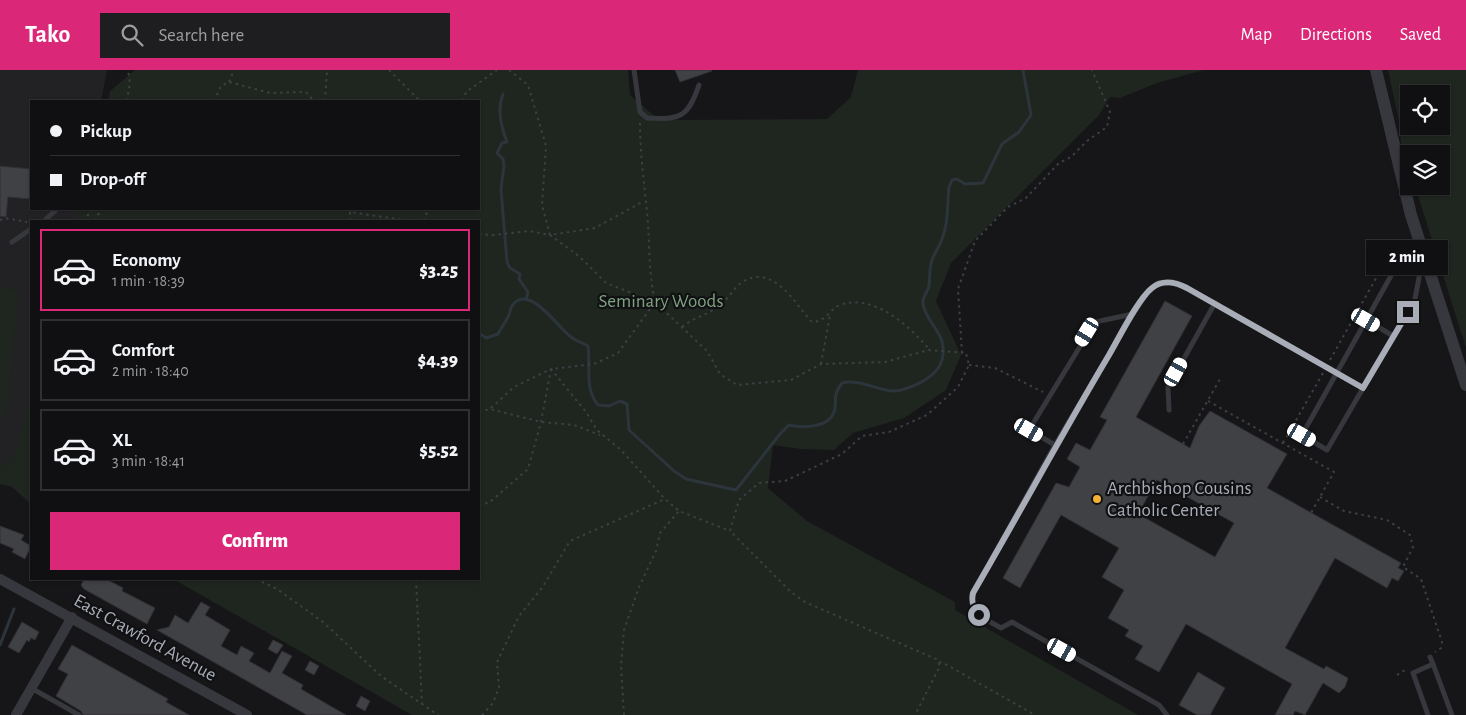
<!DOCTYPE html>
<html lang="en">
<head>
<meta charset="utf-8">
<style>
  :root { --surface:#101012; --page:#1e1e20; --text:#f1f3f6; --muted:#9c9d9f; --line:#303032; --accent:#db2777 }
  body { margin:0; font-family:"Alegreya Sans",sans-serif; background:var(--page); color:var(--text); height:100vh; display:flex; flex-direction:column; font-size:19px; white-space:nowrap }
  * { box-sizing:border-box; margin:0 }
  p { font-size:16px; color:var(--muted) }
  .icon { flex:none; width:28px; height:28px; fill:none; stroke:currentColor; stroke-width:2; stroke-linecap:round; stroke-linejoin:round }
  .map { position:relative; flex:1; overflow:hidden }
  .details { position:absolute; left:30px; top:150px; width:450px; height:360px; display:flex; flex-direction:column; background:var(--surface); border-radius:0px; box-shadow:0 1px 4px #0004,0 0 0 1px var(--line) }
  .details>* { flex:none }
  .banner { position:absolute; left:30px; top:30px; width:450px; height:110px; border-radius:0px; box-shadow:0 1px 4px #0004,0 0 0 1px var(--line); display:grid; align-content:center; height:110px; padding:0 20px; background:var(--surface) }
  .controls { position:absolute; left:1400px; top:15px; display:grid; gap:10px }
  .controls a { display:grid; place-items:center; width:50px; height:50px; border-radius:0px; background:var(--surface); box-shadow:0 1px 4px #0004,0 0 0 1px var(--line); font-size:25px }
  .end { position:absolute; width:22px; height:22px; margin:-11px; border:6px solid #a8adb8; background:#111; box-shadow:0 0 0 2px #111 }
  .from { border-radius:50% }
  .bubble { position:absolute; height:35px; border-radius:0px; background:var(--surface); box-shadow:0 1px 4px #0004,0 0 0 1px var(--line); font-size:16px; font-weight:800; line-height:35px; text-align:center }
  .car { position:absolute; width:15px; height:30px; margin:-15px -8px; border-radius:6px; box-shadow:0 0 4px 1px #0007; background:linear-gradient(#fff 24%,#345 0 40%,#fff 0 76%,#345 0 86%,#fff 0) }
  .banner b { display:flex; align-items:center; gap:18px; height:48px; font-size:19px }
  .banner b+b { border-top:1px solid var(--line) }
  .banner i { width:12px; height:12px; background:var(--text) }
  ul { padding:9px 0 0; list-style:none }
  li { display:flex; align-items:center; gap:15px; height:82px; margin:0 10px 8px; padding:0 10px; border:2px solid var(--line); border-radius:0px }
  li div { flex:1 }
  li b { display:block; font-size:19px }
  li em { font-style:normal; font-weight:800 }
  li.active { border-color:var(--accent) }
  li>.icon { width:45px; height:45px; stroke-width:1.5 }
  .button { display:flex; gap:10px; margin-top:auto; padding:10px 20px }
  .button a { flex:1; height:58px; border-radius:0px; background:var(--accent); color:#fff; font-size:20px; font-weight:800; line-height:58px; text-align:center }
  header { display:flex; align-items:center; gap:30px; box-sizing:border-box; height:70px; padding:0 25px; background:var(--accent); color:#fff }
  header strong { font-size:24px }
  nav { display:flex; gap:28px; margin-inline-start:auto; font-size:18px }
  .search { width:350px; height:45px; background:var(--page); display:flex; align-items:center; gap:12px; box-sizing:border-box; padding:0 18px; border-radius:0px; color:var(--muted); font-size:19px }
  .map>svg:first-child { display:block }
  .built { fill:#222225 }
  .green { fill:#1e261f; fill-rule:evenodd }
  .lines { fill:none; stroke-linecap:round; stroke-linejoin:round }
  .stream { stroke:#2c353c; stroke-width:3 }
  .building { fill:#404145; stroke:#303034; fill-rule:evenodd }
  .path { stroke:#3d3f44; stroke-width:2; stroke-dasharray:2.5 4; stroke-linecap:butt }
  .service { stroke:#37383d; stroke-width:5 }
  .minor { stroke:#37383d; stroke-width:10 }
  .tertiary { stroke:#37383d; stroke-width:12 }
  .route { stroke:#a8adb8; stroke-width:6 }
  .poi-dot { fill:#f2b134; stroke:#111113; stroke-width:2 }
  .labels { text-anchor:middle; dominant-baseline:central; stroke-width:4.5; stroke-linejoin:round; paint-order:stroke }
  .park-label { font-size:19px; fill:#7fa381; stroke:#111113 }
  .poi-label { font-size:19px; fill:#a8adb8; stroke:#111113; text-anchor:start }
  .street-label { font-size:19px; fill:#a8adb8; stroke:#111113 }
</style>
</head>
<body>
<header>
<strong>Tako</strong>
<div class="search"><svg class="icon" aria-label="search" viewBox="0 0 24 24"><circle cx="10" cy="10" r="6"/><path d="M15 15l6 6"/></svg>Search here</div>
<nav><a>Map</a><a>Directions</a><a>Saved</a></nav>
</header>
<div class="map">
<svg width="1466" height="645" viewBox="0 0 1466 645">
  <rect width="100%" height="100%" fill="#161618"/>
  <polygon class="built" points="0,0 107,0 101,31 31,31 31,139 82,139 80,151 31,151 31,428 0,410"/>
  <g class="green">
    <polygon points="135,0 628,0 630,25 659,50 827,49 851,27 858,0 1204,0 1157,13 1120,28 1110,27 1099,45 951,193 936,231 961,285 946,320 904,348 853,363 834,380 801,379 773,375 768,418 807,451 955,532 955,540 1138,645 412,645 173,509 479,509 479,151 73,151 79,139 479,139 479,31 108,31 110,21"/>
    <path d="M1388,0H1466V278L1415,116H1441V84H1409V102L1401,73L1399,51ZM1409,24H1441V56H1409Z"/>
    <polygon points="0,218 19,220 6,345 0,345"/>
    <polygon points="31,319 31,434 12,417 0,414 0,396 3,397 18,378"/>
  </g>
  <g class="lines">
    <g class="stream">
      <path d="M503,24C497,39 501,57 507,72L502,73L497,83L503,89L504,95L501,119L507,192L510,198L520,204L519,209L528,222L526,230"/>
      <path d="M479,263L486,268L498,264C501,258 505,253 508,247C510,244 510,239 512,236C528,211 560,260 571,267C576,271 583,273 588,276C591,295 584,319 598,335L609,336L620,331L627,334L629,360L674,401L686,409L736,420L780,364L789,355C802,358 829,358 834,342C838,330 831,328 842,313C863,308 883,325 901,320C916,316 938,306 942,290C949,264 926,254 923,234C922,227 928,222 929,216C930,207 929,199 932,190C935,182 941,174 943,166C949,151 947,133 949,117L952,110L957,109L965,114L983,113L1002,74L1019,62L1031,45L1023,0"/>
      <polyline points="0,575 14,539"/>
    </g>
  </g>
  <g class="building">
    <polygon points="675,0 711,0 712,1 680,12"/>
    <polygon points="0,96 31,99 31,129 8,127 6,147 0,146"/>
    <path d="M1165,231L1192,246L1136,347L1190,378L1199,356L1210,341L1287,384L1267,418L1401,493L1398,498L1404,501L1398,511L1392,508L1387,518L1335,488L1285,578L1324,599L1326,596L1348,608L1345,617L1339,623L1323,613L1305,645L1295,641L1293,645H1275L1292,614L1186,554L1159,602L1135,589L1143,576L1125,566L1129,560L1108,548L1124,520L1102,507L1119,478L1061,445L1020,518L1003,508L1056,413L1069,417L1080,397L1067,389L1076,373L1090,380L1107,350L1100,347ZM1157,410L1234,453L1215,487L1138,444Z"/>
    <polygon points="0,456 24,465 21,470 31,476 25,489 12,482 14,479 0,473"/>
    <polygon points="84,509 106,509 123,518 122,521 155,538 147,554 84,519 81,515"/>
    <polygon points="201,532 210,537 205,545 230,560 221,576 237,585 241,576 254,583 249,591 270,603 282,581 292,586 282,603 303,615 301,619 346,645 307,645 157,560 169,557 175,545 188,553"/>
    <polygon points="22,552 39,562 35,570 31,568 29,572 27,570 19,583 8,577"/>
    <polygon points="273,570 283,575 277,584 268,579"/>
    <polygon points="72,575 168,629 166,632 189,645 83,645 81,641 56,626 68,604 58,599"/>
    <polygon points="310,591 319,596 314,605 305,600"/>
    <polygon points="1198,602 1225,618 1210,645 1197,645 1179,635"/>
    <polygon points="361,626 370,631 365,641 356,636"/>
  </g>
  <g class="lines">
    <g class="path">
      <polyline points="389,0 420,31"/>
      <polyline points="509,0 528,15 546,76 542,135 550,165 595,158 644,131"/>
      <polyline points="229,12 234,0"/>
      <polyline points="127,31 130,13 128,0"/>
      <polyline points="214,31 221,16 229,12 270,23 306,22 314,31"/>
      <polyline points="325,31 327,0"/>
      <polyline points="463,31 466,22 497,0"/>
      <path d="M640,53C640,83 644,112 647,142C650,173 648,200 655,232L618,283L594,294L551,299L586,342L597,360L621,380L665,429L679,441L730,461"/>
      <polyline points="349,139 350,142 410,151"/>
      <polyline points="350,142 350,151"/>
      <polyline points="0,150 5,148 27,152"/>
      <polyline points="83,151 93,139"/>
      <polyline points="95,151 101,139"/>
      <polyline points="424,151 428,139"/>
      <polyline points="479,164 493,165 529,161 550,165 580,187 606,213 655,232 707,281 720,304 737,315 791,310 821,294 885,292 929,280 966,283 969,295 958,317 927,345 889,362 862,366 842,384 785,411 759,413 739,430 730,461 791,522 805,532 936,589 940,596 915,645"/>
      <path d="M682,257C694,247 709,245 721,234C729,228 734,218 742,212C774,193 794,233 812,252C828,251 828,240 840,235C874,223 909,256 929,279"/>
      <polyline points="962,283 958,219 975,171 1008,137 1026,128 1059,93 1071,87 1087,71 1107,57 1110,42 1092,0"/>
      <polyline points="1330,290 1393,178"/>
      <polyline points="821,294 830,245"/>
      <polyline points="969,295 995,298 1043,322"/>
      <polyline points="1208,331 1334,402 1311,443"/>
      <polyline points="491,338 514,317 551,299"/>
      <polyline points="479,342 490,339 541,352 574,355 600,365"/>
      <polyline points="1283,373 1323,303"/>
      <polyline points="1183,374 1220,309"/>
      <polyline points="1320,427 1344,441 1387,450 1410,465 1413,477 1403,497 1421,509 1442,572 1441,578 1435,582"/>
      <polyline points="479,436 490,432 528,399 541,352 551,299"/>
      <polyline points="256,509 277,519 323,552 381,606 438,645"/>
      <polyline points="416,509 422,634"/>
      <polyline points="939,592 947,595 1035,645"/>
      <polyline points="1397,605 1405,600"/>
      <polyline points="482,645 493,633 499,617 497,592 519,546 542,518 570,471 665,429"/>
      <polyline points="624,645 621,595 624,560 639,517 656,481 660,463 679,441"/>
    </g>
    <g class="service">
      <path d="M634,0L640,42L647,48C681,50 688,47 699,15"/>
      <polyline points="44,151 57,139"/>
      <polyline points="12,172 31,159"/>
      <polygon points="1424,181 1415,229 1327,380 1302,365 1392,204"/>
      <polyline points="1367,250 1393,266"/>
      <polyline points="1169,340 1168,317 1215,233"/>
      <polyline points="1055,375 1029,360 1095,252 1133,244"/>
      <polyline points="1430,587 1433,594"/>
      <polyline points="31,618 79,645"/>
      <path d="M1167,645L1159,635L1012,552L1001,558C986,549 969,544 973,523L1055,375L1133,244L1149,220L1158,213H1177L1363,318"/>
      <polyline points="1428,645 1413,603 1433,594 1452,645"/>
    </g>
    <g class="minor">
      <polyline points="0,509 247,645"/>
      <polyline points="16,645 72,547"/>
    </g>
    <polyline class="tertiary" points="1376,0 1411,145 1466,315"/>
  </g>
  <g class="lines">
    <path class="route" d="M979,545C973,538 971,532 973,523C1019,444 1062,364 1109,285C1119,268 1138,229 1152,218C1163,209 1175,212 1187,218L1363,318L1408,242"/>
  </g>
  <circle class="poi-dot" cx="1097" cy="429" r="5"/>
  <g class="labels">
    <g class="park-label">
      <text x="661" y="231">Seminary Woods</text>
    </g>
    <g class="poi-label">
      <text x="1107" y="418">Archbishop Cousins<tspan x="1107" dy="22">Catholic Center</tspan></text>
    </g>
    <g class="street-label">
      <text transform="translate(145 568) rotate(29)">East Crawford Avenue</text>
    </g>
  </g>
</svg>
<div class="controls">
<a><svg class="icon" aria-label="locate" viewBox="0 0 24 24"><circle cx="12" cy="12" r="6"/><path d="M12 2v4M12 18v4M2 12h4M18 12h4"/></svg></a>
<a><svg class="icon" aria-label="layers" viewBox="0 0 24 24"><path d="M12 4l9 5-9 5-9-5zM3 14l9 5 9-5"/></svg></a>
</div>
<i class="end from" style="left:979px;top:545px"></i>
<i class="end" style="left:1408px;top:242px"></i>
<div class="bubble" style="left:1366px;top:170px;width:82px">2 min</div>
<i class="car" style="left:1366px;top:250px;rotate:120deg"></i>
<i class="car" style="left:1087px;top:262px;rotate:211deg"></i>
<i class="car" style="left:1176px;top:302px;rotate:29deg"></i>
<i class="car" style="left:1029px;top:360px;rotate:120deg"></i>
<i class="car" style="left:1302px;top:365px;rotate:120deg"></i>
<i class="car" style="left:1062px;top:580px;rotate:119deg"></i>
<div class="banner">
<b><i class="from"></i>Pickup</b>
<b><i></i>Drop-off</b>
</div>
<section class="details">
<ul>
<li class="active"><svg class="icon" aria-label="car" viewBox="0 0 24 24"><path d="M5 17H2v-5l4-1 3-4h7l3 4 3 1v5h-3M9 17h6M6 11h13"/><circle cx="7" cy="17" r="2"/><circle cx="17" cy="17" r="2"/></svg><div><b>Economy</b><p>1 min · 18:39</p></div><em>$3.25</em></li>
<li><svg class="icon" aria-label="car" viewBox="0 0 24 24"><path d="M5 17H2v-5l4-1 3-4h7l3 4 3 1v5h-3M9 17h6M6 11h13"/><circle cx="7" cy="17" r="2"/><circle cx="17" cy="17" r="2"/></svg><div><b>Comfort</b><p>2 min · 18:40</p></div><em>$4.39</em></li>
<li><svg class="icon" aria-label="car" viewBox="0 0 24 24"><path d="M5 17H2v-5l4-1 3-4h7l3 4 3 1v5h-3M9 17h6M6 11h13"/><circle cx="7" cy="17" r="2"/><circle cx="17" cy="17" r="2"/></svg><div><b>XL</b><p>3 min · 18:41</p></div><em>$5.52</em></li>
</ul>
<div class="button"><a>Confirm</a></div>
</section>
</div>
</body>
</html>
